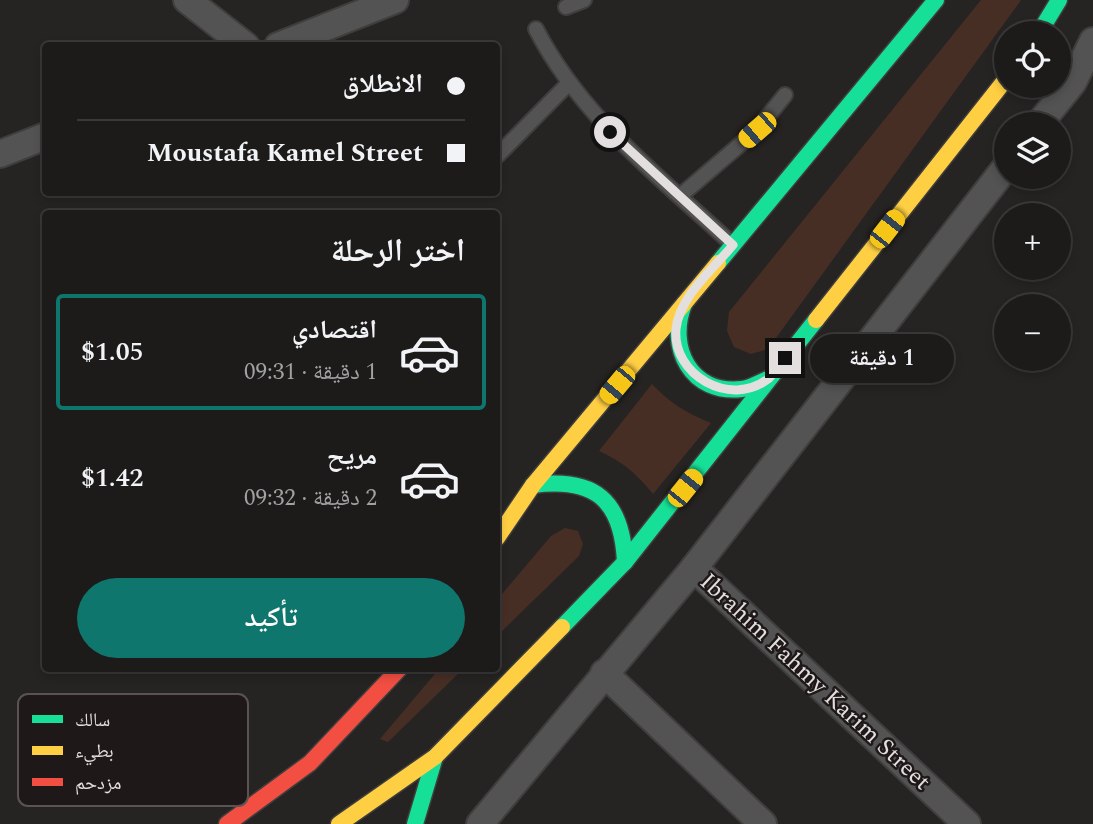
<!DOCTYPE html>
<html lang="ar">
<head>
<meta charset="utf-8">
<style>
  :root { --surface:#1c1b1a; --page:#292827; --text:#f1f3f6; --muted:#a0a1a2; --line:#3a3939; --accent:#0f766e }
  body { margin:0; font-family:Spectral,"Noto Naskh Arabic",serif; background:var(--page); color:var(--text); direction:rtl; height:100vh; display:flex; flex-direction:column; font-size:26px; white-space:nowrap }
  * { box-sizing:border-box; margin:0 }
  p { font-size:23px; color:var(--muted) }
  .icon { flex:none; width:38px; height:38px; fill:none; stroke:currentColor; stroke-width:2; stroke-linecap:round; stroke-linejoin:round }
  .map { position:relative; flex:1; overflow:hidden; direction:ltr }
  .details { position:absolute; left:42px; top:210px; width:458px; height:462px; display:flex; flex-direction:column; background:var(--surface); border-radius:7px; box-shadow:0 4px 10px #0003,0 0 0 2px var(--line); direction:rtl }
  .details>* { flex:none }
  .top-card { position:absolute; left:42px; top:42px; width:458px; height:154px; border-radius:7px; box-shadow:0 4px 10px #0003,0 0 0 2px var(--line); direction:rtl; display:grid; align-content:center; height:154px; padding:0 35px; background:var(--surface) }
  .buttons { position:absolute; left:994px; top:21px; display:grid; gap:14px }
  .buttons a { display:grid; place-items:center; width:77px; height:77px; border-radius:50%; background:var(--surface); box-shadow:0 4px 10px #0003,0 0 0 2px var(--line); font-size:35px }
  .end { position:absolute; width:32px; height:32px; margin:-16px; border:9px solid #e3dfde; background:#111; box-shadow:0 0 0 4px #111 }
  .from { border-radius:50% }
  .bubble { position:absolute; height:49px; border-radius:24px; background:var(--surface); box-shadow:0 4px 10px #0003,0 0 0 2px var(--line); font-size:23px; font-weight:600; line-height:49px; text-align:center; direction:rtl }
  .car { position:absolute; width:21px; height:42px; margin:-21px -10px; border-radius:9px; box-shadow:0 0 5px 2px #0007; background:linear-gradient(#f5c518 24%,#345 0 40%,#f5c518 0 76%,#345 0 86%,#f5c518 0) }
  .top-card b { display:flex; align-items:center; gap:24px; height:66px; font-size:26px }
  .top-card b+b { border-top:2px solid var(--line) }
  .top-card i { width:18px; height:18px; background:var(--text) }
  ul { padding:0; list-style:none }
  li { display:flex; align-items:center; gap:21px; height:116px; margin:0 14px 10px; padding:0 21px; border:4px solid transparent; border-radius:7px }
  li div { flex:1 }
  li b { display:block; font-size:26px }
  li em { font-style:normal; font-weight:600 }
  li.selected { border-color:var(--accent) }
  li>.icon { width:63px; height:63px; stroke-width:1.5 }
  h2 { padding:0 35px; font-size:32px; line-height:84px }
  .button { display:flex; gap:14px; margin-top:auto; padding:14px 35px }
  .button a { flex:1; height:80px; border-radius:42px; background:var(--accent); color:#fff; font-size:28px; font-weight:600; line-height:80px; text-align:center }
  .map>svg:first-child { display:block }
  .green { fill:#472e25 }
  .lines { fill:none; stroke-linecap:round; stroke-linejoin:round }
  .lane-casing { stroke:#403e3d; stroke-width:18 }
  .street-casing { stroke:#403e3d; stroke-width:30 }
  .fast-casing { stroke:#403e3d; stroke-width:19 }
  .slow-casing { stroke:#403e3d; stroke-width:19 }
  .jam-casing { stroke:#403e3d; stroke-width:19 }
  .lane { stroke:#545353; stroke-width:14 }
  .street { stroke:#545353; stroke-width:26 }
  .fast { stroke:#16e098; stroke-width:16 }
  .slow { stroke:#ffcf43; stroke-width:16 }
  .jam { stroke:#f24e42; stroke-width:16 }
  .route { stroke:#e3dfde; stroke-width:9 }
  .labels { text-anchor:middle; dominant-baseline:central; stroke-width:5; stroke-linejoin:round; paint-order:stroke }
  .street-label { font-size:24px; fill:#e3dfde; stroke:#1e1918 }
  .key { fill:#1e1918; stroke:#595453; stroke-width:2 }
  .key-label { font-size:19px; fill:#e3dfde }
</style>
</head>
<body>
<div class="map">
<svg width="1093" height="824" viewBox="0 0 1093 824">
  <rect width="100%" height="100%" fill="#262422"/>
  <g class="green">
    <polygon points="981,0 1021,0 768,349 751,354 734,347 727,331 729,312"/>
    <path d="M652,384C670,403 686,413 711,423L653,494C637,474 622,461 599,451Z"/>
    <polygon points="565,528 578,531 583,544 579,556 497,636 497,600 551,536"/>
    <polygon points="439,669 463,669 388,742 380,739"/>
  </g>
  <g class="lines">
    <g class="lane-casing">
      <g id="lane">
        <polyline points="566,7 584,0"/>
        <path d="M536,29C581,117 661,178 732,244"/>
        <polyline points="497,156 568,84"/>
        <polyline points="680,196 757,130 785,95"/>
      </g>
    </g>
    <g class="street-casing">
      <g id="street">
        <polyline points="187,0 246,46"/>
        <polyline points="278,46 395,0"/>
        <polyline points="1039,124 1073,82 1093,41"/>
        <polyline points="0,154 46,136"/>
        <polyline points="694,568 967,824"/>
        <polyline points="604,673 763,824"/>
        <polyline points="480,824 694,568 1006,167"/>
      </g>
    </g>
    <g class="fast-casing">
      <g id="fast">
        <polyline points="1039,33 1059,0"/>
        <polyline points="718,263 936,0"/>
        <path d="M684,304C667,348 691,395 742,389C751,388 760,382 768,379"/>
        <path d="M533,485C595,477 622,500 625,562"/>
        <polyline points="562,627 625,562 816,320"/>
        <polyline points="415,824 435,757"/>
      </g>
    </g>
    <g class="slow-casing">
      <g id="slow">
        <polyline points="816,320 1006,79"/>
        <polyline points="497,538 533,485 718,263"/>
        <polyline points="339,824 435,757 562,627"/>
      </g>
    </g>
    <g class="jam-casing">
      <polyline id="jam" points="227,824 310,763 400,668"/>
    </g>
    <use href="#lane" class="lane"/>
    <use href="#street" class="street"/>
    <use href="#fast" class="fast"/>
    <use href="#slow" class="slow"/>
    <use href="#jam" class="jam"/>
  </g>
  <g class="lines">
    <path class="route" d="M610,132L733,245C714,268 679,297 676,329C672,375 730,408 768,379C774,374 779,364 785,358"/>
  </g>
  <g class="labels">
    <g class="street-label">
      <text transform="translate(815 682) rotate(43)">Ibrahim Fahmy Karim Street</text>
    </g>
  </g>
  <rect x="18" y="694" width="230" height="112" rx="10" class="key"/>
  <rect x="32" y="715" width="31" height="8" fill="#16e098"/>
  <rect x="32" y="746" width="31" height="9" fill="#ffcf43"/>
  <rect x="32" y="778" width="31" height="8" fill="#f24e42"/>
  <g class="key-label">
    <text x="75" y="726">سالك</text>
    <text x="75" y="757">بطيء</text>
    <text x="75" y="789">مزدحم</text>
  </g>
</svg>
<div class="buttons">
<a><svg class="icon" aria-label="locate" viewBox="0 0 24 24"><circle cx="12" cy="12" r="6"/><path d="M12 2v4M12 18v4M2 12h4M18 12h4"/></svg></a>
<a><svg class="icon" aria-label="layers" viewBox="0 0 24 24"><path d="M12 4l9 5-9 5-9-5zM3 14l9 5 9-5"/></svg></a>
<a>+</a>
<a>−</a>
</div>
<i class="end from" style="left:610px;top:132px"></i>
<i class="end" style="left:785px;top:358px"></i>
<div class="bubble" style="left:810px;top:334px;width:144px">1 دقيقة</div>
<i class="car" style="left:757px;top:130px;rotate:229deg"></i>
<i class="car" style="left:887px;top:229px;rotate:38deg"></i>
<i class="car" style="left:617px;top:385px;rotate:220deg"></i>
<i class="car" style="left:685px;top:488px;rotate:39deg"></i>
<div class="top-card">
<b><i class="from"></i>الانطلاق</b>
<b><i></i>Moustafa Kamel Street</b>
</div>
<section class="details">
<h2>اختر الرحلة</h2>
<ul>
<li class="selected"><svg class="icon" aria-label="car" viewBox="0 0 24 24"><path d="M5 17H2v-5l4-1 3-4h7l3 4 3 1v5h-3M9 17h6M6 11h13"/><circle cx="7" cy="17" r="2"/><circle cx="17" cy="17" r="2"/></svg><div><b>اقتصادي</b><p>1 دقيقة · 09:31</p></div><em>$1.05</em></li>
<li><svg class="icon" aria-label="car" viewBox="0 0 24 24"><path d="M5 17H2v-5l4-1 3-4h7l3 4 3 1v5h-3M9 17h6M6 11h13"/><circle cx="7" cy="17" r="2"/><circle cx="17" cy="17" r="2"/></svg><div><b>مريح</b><p>2 دقيقة · 09:32</p></div><em>$1.42</em></li>
</ul>
<div class="button"><a>تأكيد</a></div>
</section>
</div>
</body>
</html>
